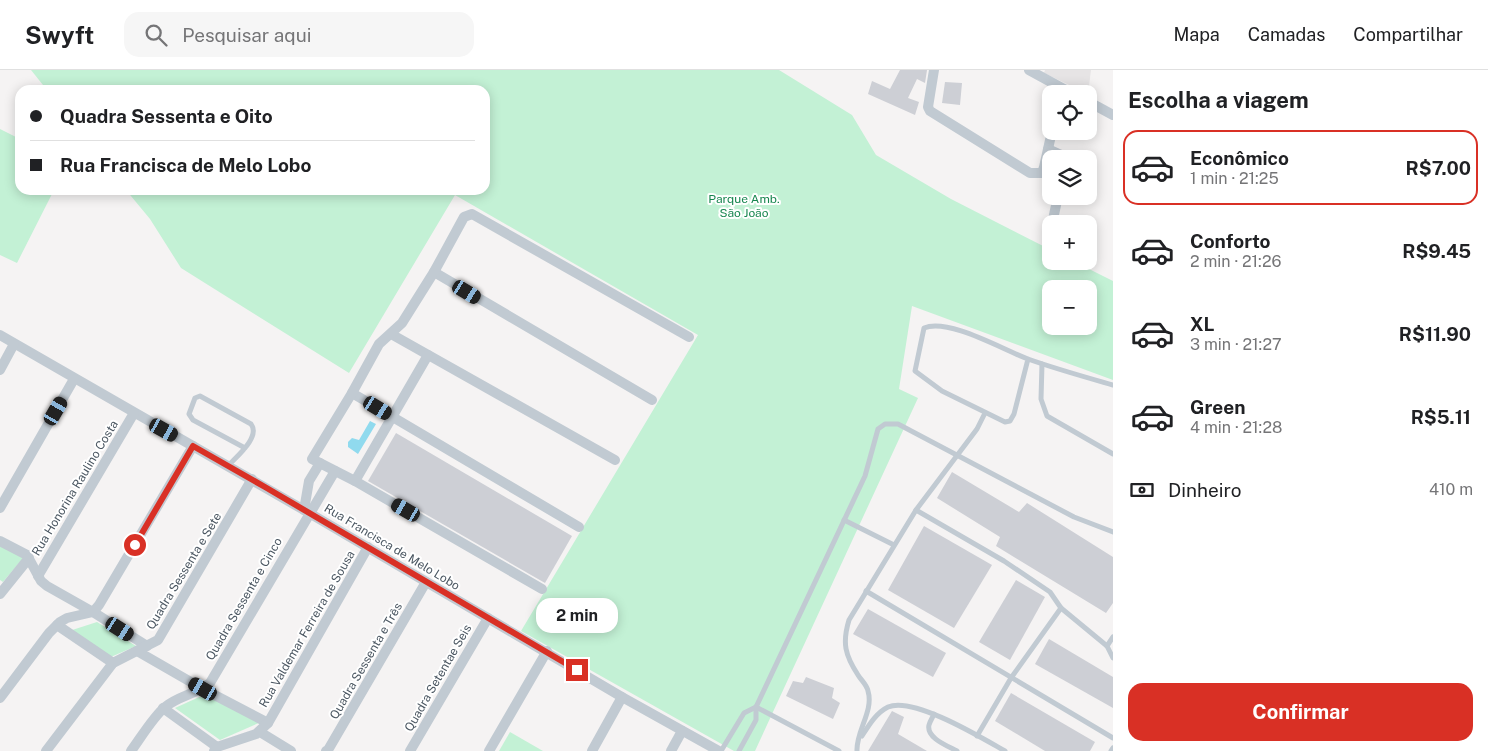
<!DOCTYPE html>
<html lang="pt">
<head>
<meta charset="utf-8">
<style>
  :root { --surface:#fff; --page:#f6f6f6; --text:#202124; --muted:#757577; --line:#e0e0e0; --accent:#d93025 }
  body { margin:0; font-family:"Public Sans",sans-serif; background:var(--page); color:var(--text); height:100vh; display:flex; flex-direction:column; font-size:19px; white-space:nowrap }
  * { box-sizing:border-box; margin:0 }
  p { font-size:16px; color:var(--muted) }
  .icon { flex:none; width:28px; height:28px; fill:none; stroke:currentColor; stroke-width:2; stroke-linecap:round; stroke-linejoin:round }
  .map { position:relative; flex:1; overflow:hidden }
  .details { display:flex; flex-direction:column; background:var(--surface); width:375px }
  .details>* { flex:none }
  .banner { position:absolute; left:15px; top:15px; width:475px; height:110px; border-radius:15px; box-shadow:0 2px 12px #0003; display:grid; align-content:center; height:110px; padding:0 15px; background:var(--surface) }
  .controls { position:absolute; left:1042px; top:15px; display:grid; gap:10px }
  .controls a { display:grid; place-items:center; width:55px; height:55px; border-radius:10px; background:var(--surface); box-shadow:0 2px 12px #0003; font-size:25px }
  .end { position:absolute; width:22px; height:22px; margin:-11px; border:6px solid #d93025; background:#fff; box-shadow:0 0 0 2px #fff }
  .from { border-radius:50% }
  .bubble { position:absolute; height:35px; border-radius:15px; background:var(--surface); box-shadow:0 2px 12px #0003; font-size:16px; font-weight:700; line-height:35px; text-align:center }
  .car { position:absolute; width:15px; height:30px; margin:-15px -8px; border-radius:6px; box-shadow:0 0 4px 1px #0007; background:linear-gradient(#222 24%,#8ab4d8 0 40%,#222 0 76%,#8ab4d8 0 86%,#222 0) }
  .banner b { display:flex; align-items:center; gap:18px; height:48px; font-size:19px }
  .banner b+b { border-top:1px solid var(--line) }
  .banner i { width:12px; height:12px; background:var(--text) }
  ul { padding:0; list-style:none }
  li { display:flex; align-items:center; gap:15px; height:75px; margin:0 10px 8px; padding:0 5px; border:2px solid transparent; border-radius:15px }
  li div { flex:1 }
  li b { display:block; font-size:19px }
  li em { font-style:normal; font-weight:700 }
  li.on { border-color:var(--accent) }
  li>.icon { width:45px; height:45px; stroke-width:1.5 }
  h2 { padding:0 15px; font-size:22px; line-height:60px }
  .pay { display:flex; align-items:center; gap:12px; height:55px; padding:0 15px; font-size:19px }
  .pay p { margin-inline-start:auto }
  .action { display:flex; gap:10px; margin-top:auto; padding:10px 15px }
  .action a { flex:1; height:58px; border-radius:15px; background:var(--accent); color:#fff; font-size:20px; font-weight:700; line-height:58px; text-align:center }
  header { display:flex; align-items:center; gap:30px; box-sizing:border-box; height:70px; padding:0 25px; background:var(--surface); border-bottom:1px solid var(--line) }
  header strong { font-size:24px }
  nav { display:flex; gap:28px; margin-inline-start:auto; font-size:18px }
  .search { width:350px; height:45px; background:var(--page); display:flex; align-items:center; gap:12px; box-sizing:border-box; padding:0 18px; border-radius:15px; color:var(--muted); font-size:19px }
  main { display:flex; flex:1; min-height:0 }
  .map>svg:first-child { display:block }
  .education { fill:#e6e4e5 }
  .green { fill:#c3f1d5; fill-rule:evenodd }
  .water { fill:#90daee }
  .building { fill:#cdcfd5 }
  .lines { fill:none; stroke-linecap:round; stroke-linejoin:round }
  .lane { stroke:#c1cad2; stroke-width:5 }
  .street { stroke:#c1cad2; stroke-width:10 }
  .route { stroke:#d93025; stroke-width:6 }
  .labels { text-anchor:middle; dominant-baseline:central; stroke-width:4; stroke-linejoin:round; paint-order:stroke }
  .park-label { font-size:12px; fill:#17864f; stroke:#fff }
  .street-label { font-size:12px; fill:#4a5661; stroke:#fff }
</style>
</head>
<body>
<header>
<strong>Swyft</strong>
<div class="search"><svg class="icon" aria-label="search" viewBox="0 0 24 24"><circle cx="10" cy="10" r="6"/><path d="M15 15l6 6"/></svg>Pesquisar aqui</div>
<nav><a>Mapa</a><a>Camadas</a><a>Compartilhar</a></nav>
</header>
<main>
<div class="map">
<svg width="1113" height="681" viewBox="0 0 1113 681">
  <rect width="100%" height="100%" fill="#f5f3f3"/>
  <polygon class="education" points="1045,0 1091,0 1088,24 1044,3"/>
  <g class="green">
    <path d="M31,0H779L852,45L876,85L951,129L1051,180V191H1073L1113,211V310L912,236L899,319L918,328L755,681H734L521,561L698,265L455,125L349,303L181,198L150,149L126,120H485V20H47ZM1051,219H1089V256H1051Z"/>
    <polygon points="0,59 20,69 20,120 54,120 17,193 0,185"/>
    <polygon points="0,474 24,487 3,512 0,510"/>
    <polygon points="97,552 136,576 104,590 66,562"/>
    <polygon points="208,623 261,652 220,670 175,638"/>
    <polygon points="510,662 543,681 499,681"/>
  </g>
  <polygon class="water" points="370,351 376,354 358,384 348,377 348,372 352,368 359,370"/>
  <g class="building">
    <polygon points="900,0 927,0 925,13 917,9 908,28 919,32 915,45 868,24 872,11 890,19"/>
    <polygon points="945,12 962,13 960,35 942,33"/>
    <polygon points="396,363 572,466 545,513 368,411"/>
    <polygon points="952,402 1019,442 1027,433 1113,487 1113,533 1106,543 996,476 1000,467 937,428"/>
    <polygon points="924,456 992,495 954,558 888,520"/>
    <polygon points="1016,510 1045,527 1010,590 979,572"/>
    <polygon points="868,539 946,583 933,607 853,564"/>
    <polygon points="1049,569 1113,607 1113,638 1035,594"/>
    <polygon points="806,607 834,618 832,628 840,633 833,649 786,626 793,611 803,613"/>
    <polygon points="1011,623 1095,672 1090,681 1045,681 995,651"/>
    <polygon points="892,641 904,647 898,664 927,681 868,681"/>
  </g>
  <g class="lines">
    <g class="lane">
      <path d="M1028,289L1014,344L1010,351L1005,352L942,321L915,301L924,258C949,248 1003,280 1028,289C1056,299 1085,307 1113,315"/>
      <polyline points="1042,294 1041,329 1047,346 1113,384"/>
      <path d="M228,396C236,387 261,367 251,354L200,326L195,328L189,344L193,350L245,378"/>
      <polyline points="916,440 1004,491 1050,522 1061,538 1011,608 977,666"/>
      <polyline points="844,450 894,475"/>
      <polyline points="866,521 1113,668"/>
      <polyline points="1061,538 1107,576 1113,588"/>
      <polyline points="1107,576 1113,567"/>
      <polyline points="756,637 839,681"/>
      <path d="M934,644C933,647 930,651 929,655C926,668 948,676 957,681"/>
      <path d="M862,666C869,655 876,643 888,637C913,626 982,668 1005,681"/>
      <polyline points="721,681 744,643 756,637"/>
      <polyline points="739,681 756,650 756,637 865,406 878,359 885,354 898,354 1074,447 1113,462"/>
      <path d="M857,681C856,661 874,641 868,621C867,615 861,610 858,605C845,585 842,573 849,550L916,440L977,359L985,343"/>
      <polyline points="1111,681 1113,678"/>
    </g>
    <g class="street">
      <polyline points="934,0 928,37 930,41 1030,103 1042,103 1044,97 1052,61"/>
      <polyline points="1029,0 1073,24"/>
      <polyline points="1089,32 1113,45"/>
      <polyline points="1048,79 1059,84 1063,89"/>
      <polyline points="1052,154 1058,126"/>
      <polyline points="434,202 652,330"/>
      <polyline points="391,264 615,390"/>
      <polyline points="0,265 304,440 622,627 719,681"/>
      <polyline points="0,300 14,274"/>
      <polyline points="352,323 579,457"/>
      <polyline points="355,411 428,285"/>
      <polyline points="0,438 74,309"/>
      <polyline points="304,440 309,411 320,393"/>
      <polyline points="0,471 27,485 41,511 47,516 93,542 147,576"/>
      <polyline points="38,506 134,343"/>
      <polyline points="542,519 355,411 312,389 352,323 379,274 402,253 434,202 464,147 472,144 689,267"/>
      <polyline points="0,524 29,488"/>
      <polyline points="57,555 113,593"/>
      <polyline points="137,581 203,619 268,653"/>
      <polyline points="0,628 49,563 60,552 67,548 93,542 99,535 193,376"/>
      <polyline points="163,638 217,677"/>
      <polyline points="260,662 291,681"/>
      <polyline points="46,681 113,593 158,570 252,409"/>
      <path d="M131,681C140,669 153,647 165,637C178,626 196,624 210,613L335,401"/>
      <polyline points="214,681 217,677 256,664 268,653 368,477"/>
      <polyline points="326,681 328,680 426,512"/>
      <polyline points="410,681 488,548"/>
      <polyline points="489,681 547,581"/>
      <polyline points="592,681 622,627"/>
      <polyline points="671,681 682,661"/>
    </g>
  </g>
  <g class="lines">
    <polyline class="route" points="135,475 193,376 265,417 577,600"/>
  </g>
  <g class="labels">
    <g class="park-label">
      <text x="744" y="129">Parque Amb.<tspan x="744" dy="14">São João</tspan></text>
    </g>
    <g class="street-label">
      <text transform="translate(75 418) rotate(-59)">Rua Honorina Raulino Costa</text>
      <text transform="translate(392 477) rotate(31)">Rua Francisca de Melo Lobo</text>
      <text transform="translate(184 501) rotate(-59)">Quadra Sessenta e Sete</text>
      <text transform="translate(244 529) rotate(-60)">Quadra Sessenta e Cinco</text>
      <text transform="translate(307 559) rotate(-60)">Rua Valdemar Ferreira de Sousa</text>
      <text transform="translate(366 591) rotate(-60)">Quadra Sessenta e Três</text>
      <text transform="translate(438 608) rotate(-60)">Quadra Setentae Seis</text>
    </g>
  </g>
</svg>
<div class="controls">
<a><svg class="icon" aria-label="locate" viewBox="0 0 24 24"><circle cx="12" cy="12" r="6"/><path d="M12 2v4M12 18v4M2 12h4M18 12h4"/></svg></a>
<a><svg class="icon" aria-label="layers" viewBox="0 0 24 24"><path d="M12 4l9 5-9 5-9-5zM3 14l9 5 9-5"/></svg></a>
<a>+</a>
<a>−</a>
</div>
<i class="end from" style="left:135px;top:475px"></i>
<i class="end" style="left:577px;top:600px"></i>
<div class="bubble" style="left:536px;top:528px;width:82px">2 min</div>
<i class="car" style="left:467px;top:222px;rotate:121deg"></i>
<i class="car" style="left:378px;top:338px;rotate:121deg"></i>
<i class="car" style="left:56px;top:341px;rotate:30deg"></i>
<i class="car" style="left:164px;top:360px;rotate:119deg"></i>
<i class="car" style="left:406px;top:440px;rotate:300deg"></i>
<i class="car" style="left:120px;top:559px;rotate:122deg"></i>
<i class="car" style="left:203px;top:619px;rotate:300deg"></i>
<div class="banner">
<b><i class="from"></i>Quadra Sessenta e Oito</b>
<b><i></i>Rua Francisca de Melo Lobo</b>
</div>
</div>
<section class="details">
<h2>Escolha a viagem</h2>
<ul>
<li class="on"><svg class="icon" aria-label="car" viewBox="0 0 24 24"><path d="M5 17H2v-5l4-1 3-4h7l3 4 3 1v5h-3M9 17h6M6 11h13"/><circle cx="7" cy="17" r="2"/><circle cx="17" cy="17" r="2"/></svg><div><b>Econômico</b><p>1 min · 21:25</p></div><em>R$7.00</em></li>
<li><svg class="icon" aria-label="car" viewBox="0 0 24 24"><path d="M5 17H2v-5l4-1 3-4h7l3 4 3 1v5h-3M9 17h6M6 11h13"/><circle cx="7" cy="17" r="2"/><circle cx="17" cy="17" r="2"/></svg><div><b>Conforto</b><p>2 min · 21:26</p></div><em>R$9.45</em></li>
<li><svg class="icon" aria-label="car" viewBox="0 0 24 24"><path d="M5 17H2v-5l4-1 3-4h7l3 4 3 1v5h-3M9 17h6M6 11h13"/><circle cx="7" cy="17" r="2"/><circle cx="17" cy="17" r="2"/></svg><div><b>XL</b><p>3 min · 21:27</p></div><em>R$11.90</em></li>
<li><svg class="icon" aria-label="car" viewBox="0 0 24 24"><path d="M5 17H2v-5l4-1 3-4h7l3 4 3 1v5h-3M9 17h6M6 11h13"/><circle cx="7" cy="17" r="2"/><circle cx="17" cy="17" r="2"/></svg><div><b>Green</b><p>4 min · 21:28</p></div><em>R$5.11</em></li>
</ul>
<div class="pay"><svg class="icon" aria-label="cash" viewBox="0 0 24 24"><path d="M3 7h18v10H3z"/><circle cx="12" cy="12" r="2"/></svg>Dinheiro<p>410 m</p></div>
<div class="action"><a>Confirmar</a></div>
</section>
</main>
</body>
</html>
